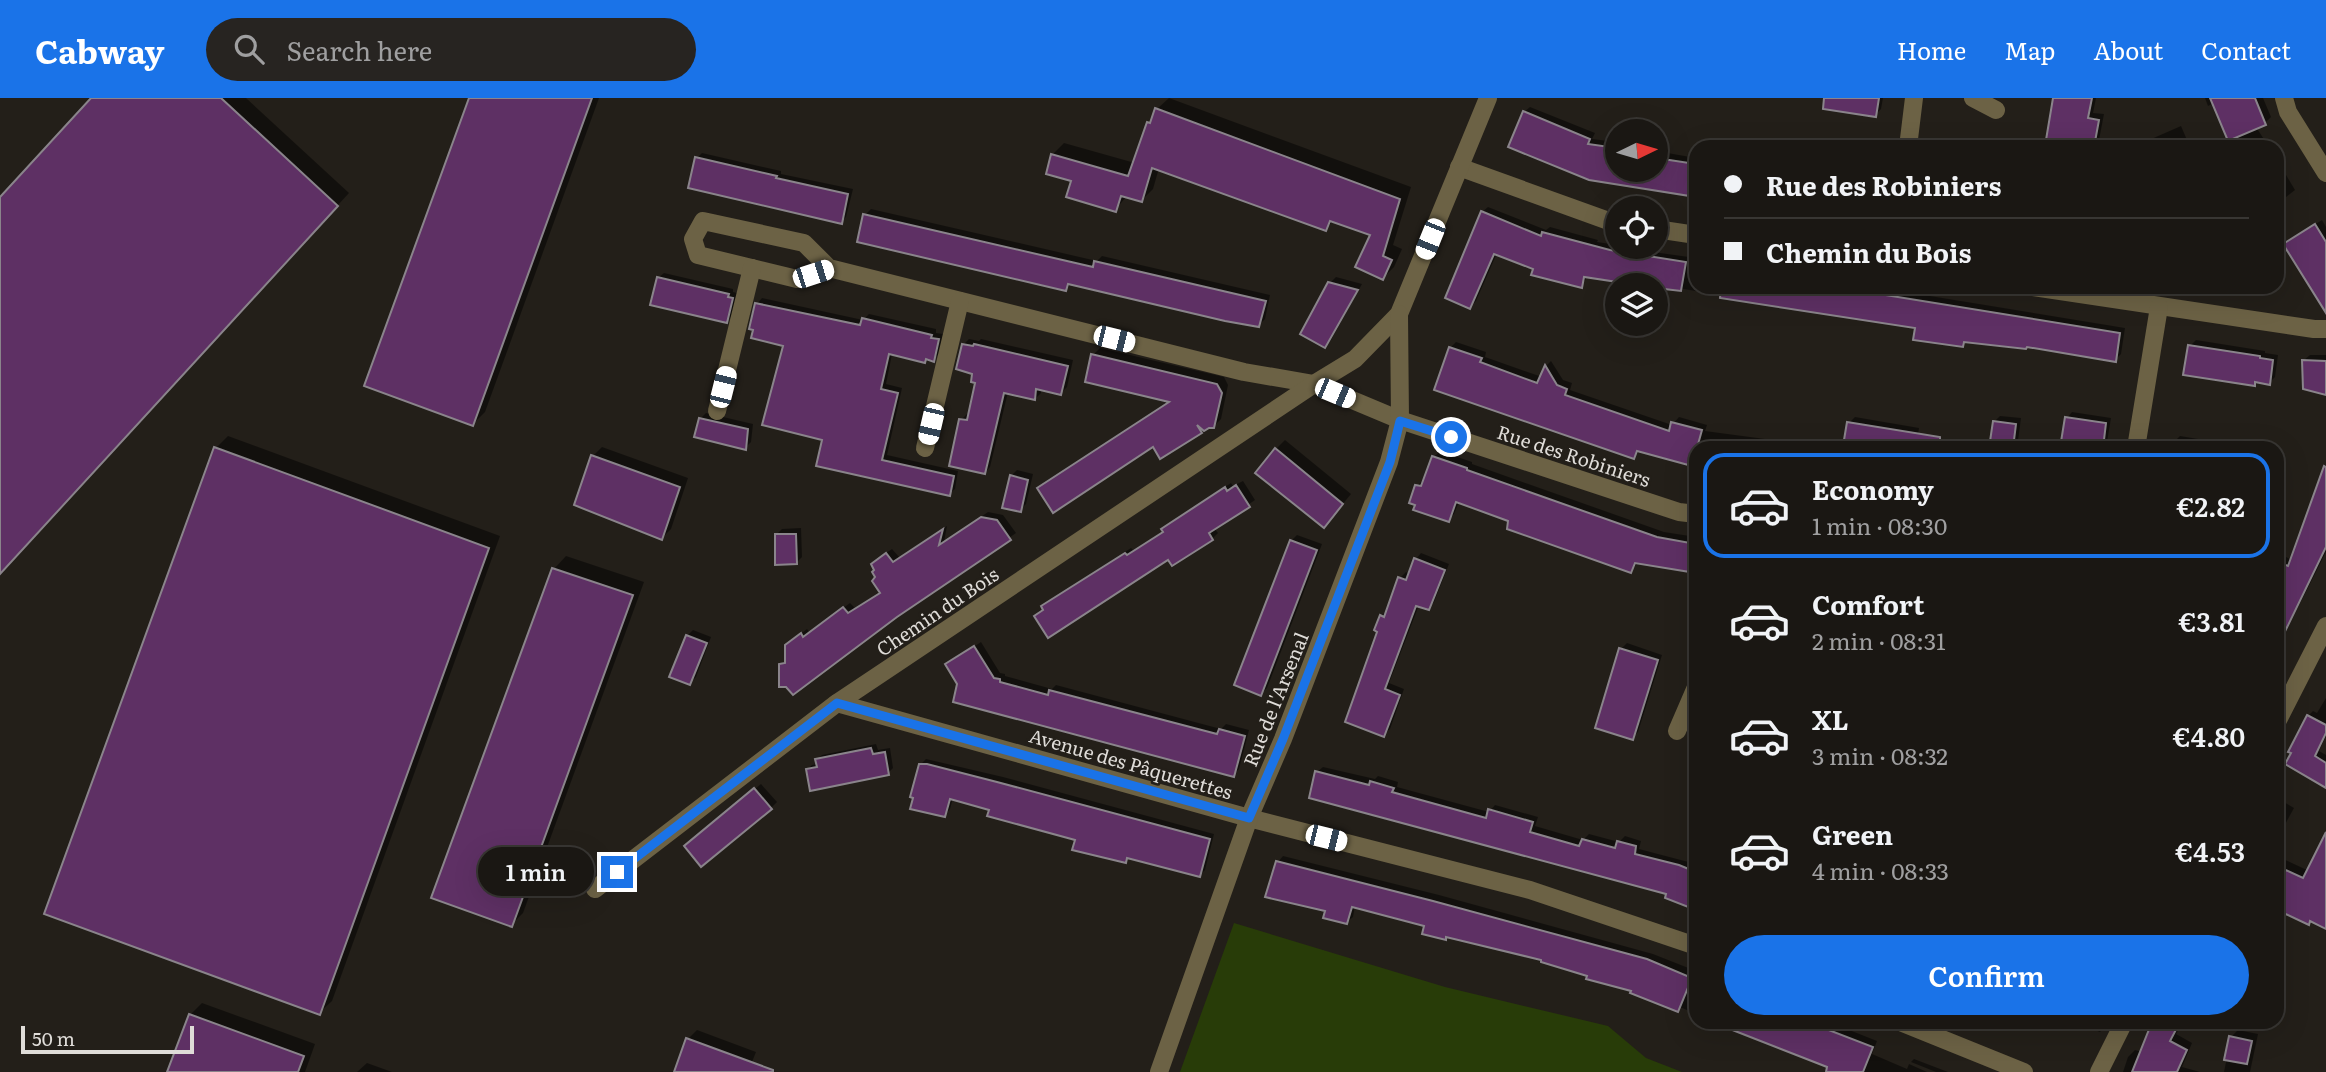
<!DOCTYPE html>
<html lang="en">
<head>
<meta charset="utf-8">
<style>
  :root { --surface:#1a1713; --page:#272421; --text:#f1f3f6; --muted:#9f9fa0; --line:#383633; --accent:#1a73e8 }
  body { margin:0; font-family:Literata,serif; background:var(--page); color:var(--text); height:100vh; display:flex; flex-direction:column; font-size:26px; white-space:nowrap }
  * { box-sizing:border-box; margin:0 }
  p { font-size:23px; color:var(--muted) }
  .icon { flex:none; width:38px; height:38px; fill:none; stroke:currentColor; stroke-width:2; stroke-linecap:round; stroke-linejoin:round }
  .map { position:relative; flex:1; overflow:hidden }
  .drawer { position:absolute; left:1689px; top:343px; width:595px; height:588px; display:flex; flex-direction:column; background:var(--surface); border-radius:21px; box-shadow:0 7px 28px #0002,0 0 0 2px var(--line) }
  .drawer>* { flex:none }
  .guide { position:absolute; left:1689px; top:42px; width:595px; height:154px; border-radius:21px; box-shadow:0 7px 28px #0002,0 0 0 2px var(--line); display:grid; align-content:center; height:154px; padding:0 35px; background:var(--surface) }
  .needle { width:46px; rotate:85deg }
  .controls { position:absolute; left:1605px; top:21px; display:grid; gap:14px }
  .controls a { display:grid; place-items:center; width:63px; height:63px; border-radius:50%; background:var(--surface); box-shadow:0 7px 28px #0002,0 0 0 2px var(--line); font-size:35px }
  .scale { position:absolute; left:21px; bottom:18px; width:173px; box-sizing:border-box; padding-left:7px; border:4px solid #dfdcd8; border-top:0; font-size:19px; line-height:24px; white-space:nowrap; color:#dfdcd8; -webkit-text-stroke:5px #231f19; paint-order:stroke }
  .end { position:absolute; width:32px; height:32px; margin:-16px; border:9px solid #1a73e8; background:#fff; box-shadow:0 0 0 4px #fff }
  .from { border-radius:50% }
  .bubble { position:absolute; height:49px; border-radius:24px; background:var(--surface); box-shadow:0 7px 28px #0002,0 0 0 2px var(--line); font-size:23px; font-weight:600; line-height:49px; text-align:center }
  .car { position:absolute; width:21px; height:42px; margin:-21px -10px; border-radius:9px; box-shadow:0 0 5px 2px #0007; background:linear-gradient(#fff 24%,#345 0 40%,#fff 0 76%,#345 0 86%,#fff 0) }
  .guide b { display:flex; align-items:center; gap:24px; height:66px; font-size:26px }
  .guide b+b { border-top:2px solid var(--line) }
  .guide i { width:18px; height:18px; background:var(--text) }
  ul { padding:12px 0 0; list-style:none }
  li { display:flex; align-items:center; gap:21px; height:105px; margin:0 14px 10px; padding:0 21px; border:4px solid transparent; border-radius:21px }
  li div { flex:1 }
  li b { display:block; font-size:26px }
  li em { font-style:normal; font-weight:600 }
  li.active { border-color:var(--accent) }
  li>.icon { width:63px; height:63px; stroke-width:1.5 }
  .cta { display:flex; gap:14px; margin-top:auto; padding:14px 35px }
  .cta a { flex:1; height:80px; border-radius:42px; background:var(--accent); color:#fff; font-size:28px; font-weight:600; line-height:80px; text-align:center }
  header { display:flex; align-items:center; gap:42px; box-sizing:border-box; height:98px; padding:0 35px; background:var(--accent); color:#fff }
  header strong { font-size:33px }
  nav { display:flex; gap:38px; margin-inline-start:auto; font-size:24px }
  .search { width:490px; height:63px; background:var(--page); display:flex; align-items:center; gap:18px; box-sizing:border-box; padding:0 24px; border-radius:38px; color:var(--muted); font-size:26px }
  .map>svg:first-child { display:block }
  .green { fill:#283c08 }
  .shadow { fill:#0007 }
  .building { fill:#5e3064; stroke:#8a848b; stroke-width:2 }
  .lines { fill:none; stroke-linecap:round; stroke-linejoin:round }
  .street { stroke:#6c6245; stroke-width:18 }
  .route { stroke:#1a73e8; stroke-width:9 }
  .labels { text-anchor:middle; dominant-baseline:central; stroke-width:5; stroke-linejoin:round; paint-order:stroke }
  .street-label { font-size:19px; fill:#dfdcd8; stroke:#231f19 }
</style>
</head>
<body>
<header>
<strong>Cabway</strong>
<div class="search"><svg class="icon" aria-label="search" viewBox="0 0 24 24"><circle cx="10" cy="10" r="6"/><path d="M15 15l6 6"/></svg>Search here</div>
<nav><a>Home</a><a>Map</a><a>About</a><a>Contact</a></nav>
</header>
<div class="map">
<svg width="2326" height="974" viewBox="0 0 2326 974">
  <rect width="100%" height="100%" fill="#231f19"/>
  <polygon class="green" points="1234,825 1445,889 1608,928 1646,960 1682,974 1180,974"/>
  <g class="shadow">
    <polygon points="93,0 246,0 349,95 0,475 0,102"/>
    <polygon points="470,0 599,0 485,314 473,326"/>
    <polygon points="1169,0 1411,89 1393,147 1402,151 1394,169 1383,180 1372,136 1334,122 1326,131 1159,70 1153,91 1142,102 1127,98 1115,112 1073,82 1048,75 1053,56 1064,45 1135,65 1149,25 1154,20 1157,11"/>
    <polygon points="1847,0 1883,0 1881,11 1875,17"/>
    <polygon points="2055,0 2096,0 2093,15 2104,16 2099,42 2093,48"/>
    <polygon points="2205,0 2263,0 2271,19 2265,25 2256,29 2269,49 2232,49 2214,5 2208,8"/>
    <polygon points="1530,9 1595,35 1592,41 1617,44 1617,72 1656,72 1656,53 1696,60 1696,97 1589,80 1524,14"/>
    <polygon points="2181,28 2190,49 2144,49 2149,42"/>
    <polygon points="702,55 781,73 781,76 853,91 846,119 841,124 697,60"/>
    <polygon points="2277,62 2295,92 2277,106"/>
    <polygon points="1488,109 1546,132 1550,129 1598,142 1597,144 1617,147 1617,149 1696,160 1696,189 1875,189 2125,230 2121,256 2115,262 2028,247 1967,242 1963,247 1917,229 1659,187 1656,190 1656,187 1638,187 1588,178 1581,188 1497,155 1476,203 1470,209 1482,114"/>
    <polygon points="871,111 1097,163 1102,158 1270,197 1265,221 1259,227 1072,185 1066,191 865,117"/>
    <polygon points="2322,122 2326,129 2326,188 2285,146"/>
    <polygon points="664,175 733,191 733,194 737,195 732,218 726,224 658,180"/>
    <polygon points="1336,179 1362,186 1331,242 1325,248 1330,185"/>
    <polygon points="762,200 863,222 869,216 936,231 936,235 943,236 939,256 933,262 928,260 925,263 892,256 886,286 902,290 887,357 958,373 955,391 949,396 824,341 785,247 757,206"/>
    <polygon points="969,241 979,243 981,241 1073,262 1067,289 1061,295 1041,291 1041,295 1035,301 1008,294 990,369 985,375 961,322 967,316 970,316 977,284 963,247"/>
    <polygon points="2196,242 2265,253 2265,255 2278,257 2275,279 2269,285 2257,283 2254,286 2190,248"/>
    <polygon points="1456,244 1486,254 1485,259 1542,279 1546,268 1551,263 1563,282 1572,285 1570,292 1672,327 1679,319 1707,327 1705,333 1780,343 1780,344 1815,350 1696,350 1696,367 1640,353 1633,359 1450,250"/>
    <polygon points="1100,250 1224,279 1228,287 1221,321 1214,328 1204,330 1201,333 1153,347 1039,390 1046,383 1170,303 1093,257"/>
    <polygon points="2310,257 2326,257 2326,295 2304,262"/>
    <polygon points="2072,314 2111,320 2106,350 2062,350 2067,320"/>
    <polygon points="706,315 753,326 751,344 745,350 700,321"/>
    <polygon points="2000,318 2021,320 2017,350 1991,350 1994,324"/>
    <polygon points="1855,319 1919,330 1916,350 1845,350 1849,325"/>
    <polygon points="228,338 500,438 332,903 319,915 216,350"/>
    <polygon points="2180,338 2222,345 2221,350 2172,350 2172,346"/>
    <polygon points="1285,342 1351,396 1332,419 1276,351"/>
    <polygon points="602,349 688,380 671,431 662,440 593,358"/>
    <polygon points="1440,353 1472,364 1472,366 1664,434 1696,439 1696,483 1690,482 1692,473 1638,464 1631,473 1510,422 1459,404 1454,416 1448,422 1417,388 1423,382 1425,383 1434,359"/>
    <polygon points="1017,372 1033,376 1026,406 1020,412 1011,378"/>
    <polygon points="1243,383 1255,402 1214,430 1218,435 1212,441 1036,518 1045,511 1043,509 1049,503 1131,450 1133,452 1164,433 1169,426 1231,385 1233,388"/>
    <polygon points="2326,405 2326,454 2277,551 2277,459 2280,456 2292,462"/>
    <polygon points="988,414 1003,417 1016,435 896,518 793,594 781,567 787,561 793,542 807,531 810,535 850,505 855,510 881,494 876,472 873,466 879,460 892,451 900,460 947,428 944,444"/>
    <polygon points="801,430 802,459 796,465 776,437 782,431"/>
    <polygon points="1297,437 1322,446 1267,590 1261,596 1291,443"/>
    <polygon points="1421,455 1449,466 1434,504 1429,510 1419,507 1389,585 1404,591 1390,631 1384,636 1379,533 1381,518 1387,513 1400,480 1406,474 1410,476 1416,461"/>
    <polygon points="566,458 644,484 523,815 511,827 434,799 554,471"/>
    <polygon points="693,532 711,539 696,579 690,585 687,538"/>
    <polygon points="981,544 1000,575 1005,576 1005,578 1052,591 1056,587 1221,631 1226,626 1249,632 1239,671 1233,677 959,585 947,567"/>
    <polygon points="1627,545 1662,557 1638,634 1632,640 1621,551"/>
    <polygon points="2326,600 2326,638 2319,653 2326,657 2326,688 2287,665 2308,618 2313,613 2317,615"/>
    <polygon points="876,646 878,652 890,650 893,670 888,675 807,672 812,667 818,666 817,662 822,657"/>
    <polygon points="926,661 1003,679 1214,736 1205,772 1200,777 1129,759 1126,763 1077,741 991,711 953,700 950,711 945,717 920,667"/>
    <polygon points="1323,669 1375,681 1378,678 1398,684 1397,689 1489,714 1495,707 1538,719 1535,728 1583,742 1589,736 1619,744 1625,738 1641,743 1639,751 1696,766 1696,810 1668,795 1317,674"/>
    <polygon points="761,686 777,704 771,710 692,742"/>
    <polygon points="2277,700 2294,710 2277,741"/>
    <polygon points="2326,738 2326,829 2312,822 2308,825 2277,811 2277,758 2309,773"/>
    <polygon points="1283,758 1439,797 1653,856 1696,873 1696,916 1680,909 1677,912 1633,892 1544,860 1448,837 1445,840 1426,827 1355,808 1353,819 1347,824 1327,811 1278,764"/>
    <polygon points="202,905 315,946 305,974 169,974 190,917"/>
    <polygon points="1716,924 1829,924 1877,943 1872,956 1907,971 1909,966 1927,974 1839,974"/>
    <polygon points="2075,924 2108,924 2100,934"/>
    <polygon points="2154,924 2183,924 2176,936 2192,945 2182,969 2200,974 2123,974 2128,959 2135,952 2142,954"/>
    <polygon points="697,932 756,954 748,974 676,974 688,941"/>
    <polygon points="2238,932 2258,936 2250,974 2224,974 2231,939"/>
    <polygon points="1914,961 1948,974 1936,974 1911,964"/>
    <polygon points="367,965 392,974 357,974"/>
  </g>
  <g class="building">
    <polygon points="91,0 221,0 338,108 0,476 0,99"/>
    <polygon points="469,0 592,0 473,328 364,288"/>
    <polygon points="1824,0 1879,0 1876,19 1823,11"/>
    <polygon points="2053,0 2092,0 2088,20 2099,22 2094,49 2046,42"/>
    <polygon points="2210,0 2255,0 2266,27 2228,43"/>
    <polygon points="1155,10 1400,101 1383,158 1392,162 1383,182 1355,169 1370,137 1330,123 1326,133 1152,70 1142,104 1121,98 1116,114 1066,99 1071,83 1046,76 1051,56 1128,78 1147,24 1150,25"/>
    <polygon points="1523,13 1590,41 1588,46 1617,50 1617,72 1656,72 1656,60 1696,66 1696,99 1589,82 1508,49"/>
    <polygon points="695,59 777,78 776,80 848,96 842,126 688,90"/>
    <polygon points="1481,113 1541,138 1542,134 1610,152 1686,164 1681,193 1656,190 1656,187 1637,187 1584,179 1582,190 1531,177 1533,171 1494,156 1470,211 1445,200"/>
    <polygon points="863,116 1093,169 1094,163 1266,203 1259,229 1225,223 1068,186 1066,193 857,144"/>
    <polygon points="2315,126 2326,144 2326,215 2283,146"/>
    <polygon points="657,179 729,196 728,199 733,200 727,225 650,207"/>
    <polygon points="1328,184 1358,192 1325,250 1300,236"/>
    <polygon points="1721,189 1836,189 2120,235 2116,264 2027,249 2026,251 1964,244 1963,249 1913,242 1915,230 1720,200"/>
    <polygon points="755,205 860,227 862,220 932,237 931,240 939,241 934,264 926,261 925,265 889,256 881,291 898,295 882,362 954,378 950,398 816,368 822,342 762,327 783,248 751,240 753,232 749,231"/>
    <polygon points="962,246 973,248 974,246 1068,268 1061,297 1036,291 1035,302 1004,295 985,376 949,368 959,321 967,322 975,285 971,284 972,276 956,271"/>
    <polygon points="2188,247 2260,258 2260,260 2273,262 2270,287 2255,284 2255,288 2183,277"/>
    <polygon points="1449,249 1482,260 1480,264 1537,285 1545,267 1557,287 1567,291 1565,297 1669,333 1671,324 1702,332 1692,368 1637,353 1634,361 1434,292"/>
    <polygon points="1091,256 1217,286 1222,295 1214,330 1209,330 1204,333 1197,327 1202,335 1160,361 1153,349 1053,415 1037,390 1169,304 1085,284"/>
    <polygon points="2302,262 2326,263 2326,297 2303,291"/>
    <polygon points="2065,319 2106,325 2103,350 2060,350"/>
    <polygon points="699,320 748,331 746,352 694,339"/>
    <polygon points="1993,323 2016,326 2013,350 1989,350"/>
    <polygon points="1847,324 1940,339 1940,350 1857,350 1843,348"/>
    <polygon points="214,349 489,450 320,917 44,816"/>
    <polygon points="1275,350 1343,406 1324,430 1255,375"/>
    <polygon points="591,357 680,389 662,442 574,407"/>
    <polygon points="1432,358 1467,370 1467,372 1657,439 1696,446 1696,475 1635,465 1631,475 1507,431 1508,423 1456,404 1449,424 1413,412 1415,407 1409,405 1415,387 1421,388"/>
    <polygon points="2324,368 2326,369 2326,449 2277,550 2277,463 2288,468"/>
    <polygon points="1010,377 1028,382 1021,414 1002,410"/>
    <polygon points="1236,387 1250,409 1209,435 1213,442 1172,468 1168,462 1048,540 1034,518 1043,512 1041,508 1125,455 1127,457 1163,434 1161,431 1225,389 1227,393"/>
    <polygon points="981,419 997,422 1011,442 897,519 793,597 786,589 779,589 779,566 785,565 785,547 801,535 803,539 843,509 848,515 880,495 872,483 875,479 872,474 874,472 871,466 886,455 893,464 943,431 939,447"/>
    <polygon points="775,436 796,436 797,466 775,467"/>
    <polygon points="1290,442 1317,452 1261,598 1234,587"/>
    <polygon points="1414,460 1445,472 1429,512 1416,508 1385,591 1400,597 1384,639 1345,624 1377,534 1374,532 1380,517 1384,519 1398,479 1406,482"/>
    <polygon points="552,470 633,497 512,829 431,800"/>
    <polygon points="686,537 707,545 690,587 669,579"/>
    <polygon points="974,548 994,580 1000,581 1000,584 1048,597 1049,592 1217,636 1219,631 1245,638 1234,679 953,604 957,586 945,566"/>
    <polygon points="1619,550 1658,562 1633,642 1595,630"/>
    <polygon points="2307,617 2326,627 2326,635 2315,658 2326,665 2326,690 2285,666 2291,655 2288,654"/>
    <polygon points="871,650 873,656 885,654 889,677 810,693 806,671 817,669 815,661"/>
    <polygon points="919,666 927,666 997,684 1210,741 1200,779 1127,760 1126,765 1072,752 1075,742 987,718 989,712 950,701 945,719 910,711 913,700 910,699"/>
    <polygon points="1315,673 1369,687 1370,683 1394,690 1392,694 1486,720 1488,711 1533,724 1530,734 1579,748 1582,741 1615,750 1617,743 1636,748 1635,756 1679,767 1696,774 1696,812 1665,800 1666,796 1309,700"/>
    <polygon points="754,690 772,711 701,769 684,748"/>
    <polygon points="2326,734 2326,831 2310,823 2309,827 2277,812 2277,768 2303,780"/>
    <polygon points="1276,763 1433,803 1647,861 1692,880 1678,914 1630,895 1631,893 1586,881 1587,878 1541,864 1541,862 1446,839 1446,842 1422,836 1424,828 1352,809 1347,826 1323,820 1325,813 1265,799"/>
    <polygon points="189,916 304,958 298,974 167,974"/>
    <polygon points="1712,924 1808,924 1873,949 1863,974 1826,974 1827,969"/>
    <polygon points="2152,924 2180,924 2170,943 2187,952 2177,974 2132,974"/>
    <polygon points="2229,938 2252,943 2247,966 2224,962"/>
    <polygon points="686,940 773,972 773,974 674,974"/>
  </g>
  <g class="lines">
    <g class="street">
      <polyline points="1973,0 1996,12"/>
      <polyline points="2284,0 2288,14 2326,75"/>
      <polyline points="1908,49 1914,0"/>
      <polyline points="1459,69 1617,126"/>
      <polyline points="1656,131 1696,137"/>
      <polyline points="829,170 804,145 703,123 693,141 698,157 797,181 829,170 1244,274 1314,286 1400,322 1679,414 1696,416"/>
      <polyline points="2033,189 2314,231 2326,231"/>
      <polyline points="717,313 752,170"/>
      <polyline points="925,350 960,203"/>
      <polyline points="2136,350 2159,209"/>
      <polyline points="837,605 1249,720 1530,792 1696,848"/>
      <polyline points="2277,624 2326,528"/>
      <polyline points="1677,633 1696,589"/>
      <polyline points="595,791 837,605 1314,286 1355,261 1399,216 1488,0"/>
      <polyline points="1900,924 2024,974"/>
      <polyline points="1159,974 1249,720 1283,641 1389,364 1400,322 1399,216"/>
      <polyline points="2099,974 2124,924"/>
    </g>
  </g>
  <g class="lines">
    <polyline class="route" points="617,774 837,605 1249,720 1283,641 1390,364 1400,323 1451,339"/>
  </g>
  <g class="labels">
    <g class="street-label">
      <text transform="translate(1574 357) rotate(18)">Rue des Robiniers</text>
      <text transform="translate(937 513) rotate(-34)">Chemin du Bois</text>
      <text transform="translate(1275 601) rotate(-68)">Rue de l'Arsenal</text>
      <text transform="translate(1131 665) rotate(16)">Avenue des Pâquerettes</text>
    </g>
  </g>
</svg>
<div class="controls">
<a><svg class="needle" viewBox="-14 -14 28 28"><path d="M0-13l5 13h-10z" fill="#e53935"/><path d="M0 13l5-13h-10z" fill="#9f9fa0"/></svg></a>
<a><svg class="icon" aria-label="locate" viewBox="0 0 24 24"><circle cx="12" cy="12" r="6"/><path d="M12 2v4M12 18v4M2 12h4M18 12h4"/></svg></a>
<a><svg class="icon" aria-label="layers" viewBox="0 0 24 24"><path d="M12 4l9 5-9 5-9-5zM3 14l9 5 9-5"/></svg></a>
</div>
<div class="scale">50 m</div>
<i class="end from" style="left:1451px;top:339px"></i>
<i class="end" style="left:617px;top:774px"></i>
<div class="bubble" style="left:478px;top:749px;width:116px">1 min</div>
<i class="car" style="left:1430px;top:141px;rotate:202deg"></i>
<i class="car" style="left:813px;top:176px;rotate:72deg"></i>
<i class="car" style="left:1114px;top:241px;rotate:104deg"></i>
<i class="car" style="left:723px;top:289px;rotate:14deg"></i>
<i class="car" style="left:1335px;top:295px;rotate:113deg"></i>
<i class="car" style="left:931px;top:326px;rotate:193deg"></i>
<i class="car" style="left:1326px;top:740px;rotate:104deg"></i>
<div class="guide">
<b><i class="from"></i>Rue des Robiniers</b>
<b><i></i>Chemin du Bois</b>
</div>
<section class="drawer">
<ul>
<li class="active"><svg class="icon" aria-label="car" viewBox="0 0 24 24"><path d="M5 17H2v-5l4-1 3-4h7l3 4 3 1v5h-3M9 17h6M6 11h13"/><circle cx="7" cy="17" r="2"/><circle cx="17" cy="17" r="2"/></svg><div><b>Economy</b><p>1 min · 08:30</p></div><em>€2.82</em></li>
<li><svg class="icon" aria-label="car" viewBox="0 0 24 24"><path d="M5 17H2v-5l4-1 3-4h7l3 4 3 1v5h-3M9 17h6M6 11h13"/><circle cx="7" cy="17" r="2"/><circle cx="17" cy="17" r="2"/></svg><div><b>Comfort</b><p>2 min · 08:31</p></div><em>€3.81</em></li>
<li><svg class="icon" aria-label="car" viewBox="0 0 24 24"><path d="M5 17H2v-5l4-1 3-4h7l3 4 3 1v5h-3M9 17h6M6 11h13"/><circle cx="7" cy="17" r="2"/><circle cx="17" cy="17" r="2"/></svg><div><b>XL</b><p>3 min · 08:32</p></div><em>€4.80</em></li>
<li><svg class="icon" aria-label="car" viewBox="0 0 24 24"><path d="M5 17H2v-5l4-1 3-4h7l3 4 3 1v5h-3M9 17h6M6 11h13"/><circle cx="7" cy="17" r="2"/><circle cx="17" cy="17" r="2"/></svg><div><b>Green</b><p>4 min · 08:33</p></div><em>€4.53</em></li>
</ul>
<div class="cta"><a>Confirm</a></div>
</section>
</div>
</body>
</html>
